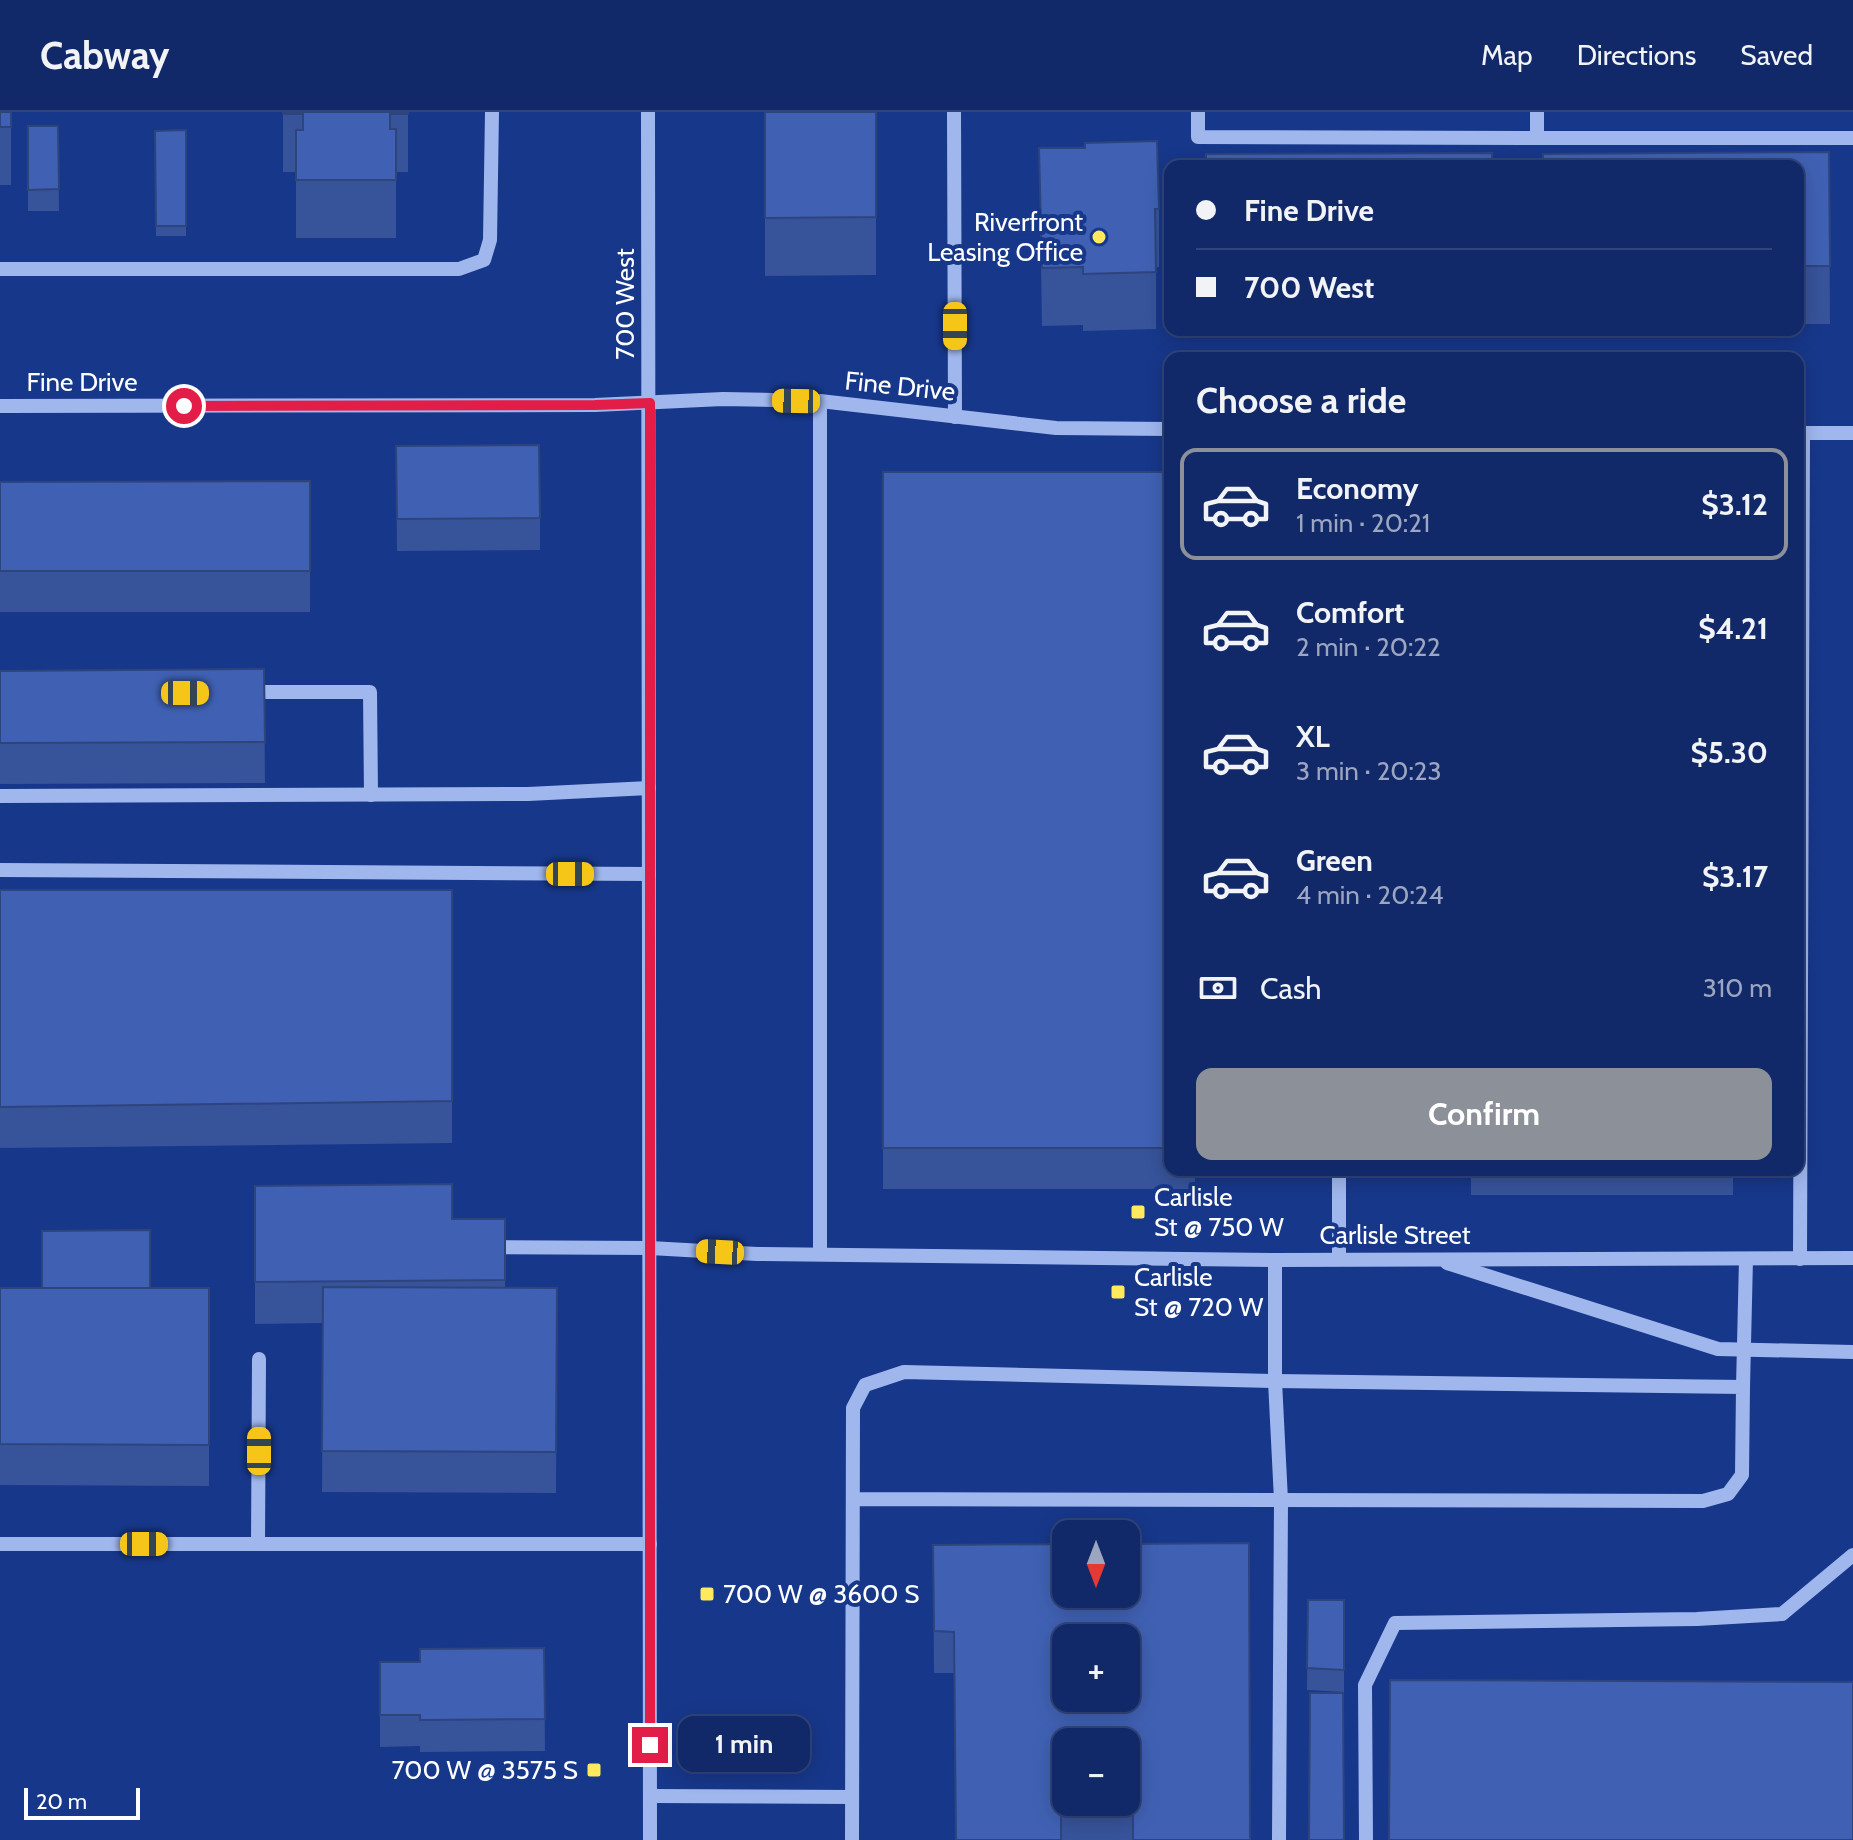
<!DOCTYPE html>
<html lang="en">
<head>
<meta charset="utf-8">
<style>
  :root { --surface:#112968; --page:#1a316e; --text:#f1f3f6; --muted:#9ca6c0; --line:#30457c; --accent:#8c9099 }
  body { margin:0; font-family:Cabin,sans-serif; background:var(--page); color:var(--text); height:100vh; display:flex; flex-direction:column; font-size:30px; white-space:nowrap }
  * { box-sizing:border-box; margin:0 }
  p { font-size:26px; color:var(--muted) }
  .icon { flex:none; width:44px; height:44px; fill:none; stroke:currentColor; stroke-width:2; stroke-linecap:round; stroke-linejoin:round }
  .map { position:relative; flex:1; overflow:hidden }
  .details { position:absolute; left:1164px; top:240px; width:640px; height:824px; display:flex; flex-direction:column; background:var(--surface); border-radius:16px; box-shadow:0 4px 20px #0003,0 0 0 2px var(--line) }
  .details>* { flex:none }
  .guide { position:absolute; left:1164px; top:48px; width:640px; height:176px; border-radius:16px; box-shadow:0 4px 20px #0003,0 0 0 2px var(--line); display:grid; align-content:center; height:176px; padding:0 32px; background:var(--surface) }
  .needle { width:52px; rotate:180deg }
  .buttons { position:absolute; left:1052px; top:1408px; display:grid; gap:16px }
  .buttons a { display:grid; place-items:center; width:88px; height:88px; border-radius:16px; background:var(--surface); box-shadow:0 4px 20px #0003,0 0 0 2px var(--line); font-size:40px }
  .scale { position:absolute; left:24px; bottom:20px; width:116px; box-sizing:border-box; padding-left:8px; border:4px solid #fff; border-top:0; font-size:22px; line-height:28px; white-space:nowrap; color:#fff; -webkit-text-stroke:6px #17378a; paint-order:stroke }
  .end { position:absolute; width:36px; height:36px; margin:-18px; border:10px solid #e11d48; background:#fff; box-shadow:0 0 0 4px #fff }
  .from { border-radius:50% }
  .bubble { position:absolute; height:56px; border-radius:16px; background:var(--surface); box-shadow:0 4px 20px #0003,0 0 0 2px var(--line); font-size:26px; font-weight:700; line-height:56px; text-align:center }
  .car { position:absolute; width:24px; height:48px; margin:-24px -12px; border-radius:10px; box-shadow:0 0 6px 2px #0007; background:linear-gradient(#f5c518 24%,#345 0 40%,#f5c518 0 76%,#345 0 86%,#f5c518 0) }
  .guide b { display:flex; align-items:center; gap:28px; height:76px; font-size:30px }
  .guide b+b { border-top:2px solid var(--line) }
  .guide i { width:20px; height:20px; background:var(--text) }
  ul { padding:0; list-style:none }
  li { display:flex; align-items:center; gap:24px; height:112px; margin:0 16px 12px; padding:0 16px; border:4px solid transparent; border-radius:16px }
  li div { flex:1 }
  li b { display:block; font-size:30px }
  li em { font-style:normal; font-weight:700 }
  li.active { border-color:var(--accent) }
  li>.icon { width:72px; height:72px; stroke-width:1.5 }
  h2 { padding:0 32px; font-size:36px; line-height:96px }
  .pay { display:flex; align-items:center; gap:20px; height:88px; padding:0 32px; font-size:30px }
  .pay p { margin-inline-start:auto }
  .primary-button { display:flex; gap:16px; margin-top:auto; padding:16px 32px }
  .primary-button a { flex:1; height:92px; border-radius:16px; background:var(--accent); color:#fff; font-size:32px; font-weight:700; line-height:92px; text-align:center }
  header { display:flex; align-items:center; gap:48px; box-sizing:border-box; height:112px; padding:0 40px; background:var(--surface); border-bottom:2px solid var(--line) }
  header strong { font-size:38px }
  nav { display:flex; gap:44px; margin-inline-start:auto; font-size:28px }
  .map>svg:first-child { display:block }
  .lines { fill:none; stroke-linecap:round; stroke-linejoin:round }
  .minor { stroke:#a0b7ee; stroke-width:14 }
  .wall { fill:#37539a; fill-rule:evenodd }
  .building { fill:#4061b3; stroke:#2d447d; stroke-width:2; fill-rule:evenodd }
  .route { stroke:#e11d48; stroke-width:10 }
  .poi-dot { fill:#ffea5d; stroke:#17378a; stroke-width:3 }
  .labels { text-anchor:middle; dominant-baseline:central; stroke-width:8; stroke-linejoin:round; paint-order:stroke }
  .poi-label { font-size:26px; fill:#fff; stroke:#17378a; text-anchor:start }
  .street-label { font-size:26px; fill:#fff; stroke:#17378a }
</style>
</head>
<body>
<header>
<strong>Cabway</strong>
<nav><a>Map</a><a>Directions</a><a>Saved</a></nav>
</header>
<div class="map">
<svg width="1853" height="1728" viewBox="0 0 1853 1728">
  <rect width="100%" height="100%" fill="#17378a"/>
  <g class="lines">
    <g class="minor">
      <polyline points="648,0 650,1728"/>
      <polyline points="954,0 955,305"/>
      <polyline points="1198,0 1198,25 1537,26"/>
      <polyline points="1537,0 1537,26 1853,26"/>
      <polyline points="0,157 459,157 484,148 490,128 492,0"/>
      <polyline points="0,294 595,293 723,287 820,289 1056,316 1170,317"/>
      <polyline points="1798,321 1853,321"/>
      <polyline points="245,580 370,580 371,683"/>
      <polyline points="0,684 528,682 649,676"/>
      <polyline points="0,758 649,762"/>
      <polyline points="1339,1058 1339,1147"/>
      <polyline points="486,1135 650,1136 757,1142 1275,1148 1853,1146"/>
      <polyline points="820,1142 820,289"/>
      <polyline points="1800,1147 1803,321"/>
      <polyline points="1275,1148 1275,1269 1281,1388 1279,1728"/>
      <polyline points="1447,1151 1718,1237 1853,1240"/>
      <polyline points="1743,1275 1746,1147"/>
      <polyline points="0,1432 650,1432"/>
      <polyline points="258,1432 259,1247"/>
      <polyline points="651,1684 852,1685"/>
      <polyline points="852,1728 853,1296 865,1273 904,1260 1275,1269 1743,1275 1742,1363 1728,1382 1703,1389 853,1387"/>
      <polyline points="1366,1728 1365,1573 1395,1511 1697,1507 1782,1502 1853,1443"/>
    </g>
  </g>
  <g class="wall">
    <rect x="0" y="0" width="11" height="73"/>
    <polygon points="283,0 408,0 408,60 396,60 396,126 296,126 296,60 283,60"/>
    <polygon points="765,0 876,0 876,163 765,164"/>
    <polygon points="28,14 58,14 59,99 28,99"/>
    <polygon points="186,18 186,124 156,124 155,19"/>
    <polygon points="1039,36 1159,97 1159,155 1156,155 1156,217 1083,219 1083,213 1042,214"/>
    <polygon points="1829,40 1830,212 1798,212 1798,54"/>
    <polygon points="396,334 540,406 540,438 397,439"/>
    <polygon points="883,360 1170,360 1170,1058 1195,1058 1195,1077 883,1077"/>
    <polygon points="310,369 310,500 0,500 0,370"/>
    <polygon points="264,557 265,671 0,672 0,559"/>
    <polygon points="0,778 452,778 452,1031 0,1036"/>
    <rect x="1471" y="1058" width="262" height="25"/>
    <polygon points="255,1074 452,1107 505,1107 505,1176 557,1176 556,1381 322,1380 323,1211 255,1212"/>
    <polygon points="0,1176 209,1176 209,1374 0,1373"/>
    <path d="M933,1433L1126,1482L1250,1728H956L954,1561H934ZM1066,1526H1126V1562H1129L1130,1584L1062,1585V1563H1066Z"/>
    <polygon points="1308,1488 1344,1488 1344,1580 1307,1578"/>
    <polygon points="544,1536 545,1639 420,1640 420,1634 380,1635 380,1550 420,1550"/>
  </g>
  <g class="building">
    <rect x="0" y="0" width="11" height="15"/>
    <polygon points="283,0 408,0 408,2 390,2 390,17 396,17 396,68 296,68 296,18 303,18 303,2 283,2"/>
    <polygon points="765,0 876,0 876,105 765,106"/>
    <polygon points="28,14 58,14 59,77 28,78"/>
    <polygon points="186,18 186,114 156,114 155,19"/>
    <polygon points="1157,29 1159,97 1155,97 1156,160 1083,162 1083,155 1042,156 1039,36 1085,36 1085,31"/>
    <polygon points="1829,40 1830,154 1798,154 1798,54 1543,54 1543,42"/>
    <polygon points="1492,41 1492,54 1206,54 1206,42"/>
    <polygon points="539,333 540,406 397,407 396,334"/>
    <rect x="883" y="360" width="287" height="676"/>
    <polygon points="310,369 310,459 0,459 0,370"/>
    <polygon points="264,557 265,630 0,631 0,559"/>
    <polygon points="0,778 452,778 452,989 0,995"/>
    <polygon points="452,1072 452,1107 505,1107 505,1168 255,1170 255,1074"/>
    <polygon points="150,1118 150,1176 42,1176 42,1119"/>
    <polygon points="323,1175 557,1176 556,1340 322,1339"/>
    <polygon points="0,1176 209,1176 209,1333 0,1332"/>
    <path d="M1249,1431L1250,1728H1133V1702H1061V1728H956L954,1520L934,1519L933,1433L1066,1432V1482H1126V1432ZM1129,1521L1131,1584H1126V1586H1066V1585H1062L1060,1522ZM1066,1630H1126V1690H1066Z"/>
    <polygon points="1308,1488 1344,1488 1344,1558 1307,1556"/>
    <polygon points="544,1536 545,1607 420,1608 420,1603 380,1603 380,1550 420,1550 420,1537"/>
    <polygon points="1390,1568 1853,1570 1853,1728 1389,1728"/>
    <polygon points="1310,1581 1343,1581 1344,1728 1309,1728"/>
  </g>
  <g class="lines">
    <polyline class="route" points="184,294 595,293 650,291 650,1633"/>
  </g>
  <g class="poi-dot">
    <circle cx="1099" cy="125" r="8"/>
    <rect x="1130" y="1092" width="16" height="16" rx="4"/>
    <rect x="1110" y="1172" width="16" height="16" rx="4"/>
    <rect x="699" y="1474" width="16" height="16" rx="4"/>
    <rect x="586" y="1650" width="16" height="16" rx="4"/>
  </g>
  <g class="labels">
    <g class="poi-label">
      <text x="1083" y="110" text-anchor="end">Riverfront<tspan x="1083" dy="30">Leasing Office</tspan></text>
      <text x="1154" y="1085">Carlisle<tspan x="1154" dy="30">St @ 750 W</tspan></text>
      <text x="1134" y="1165">Carlisle<tspan x="1134" dy="30">St @ 720 W</tspan></text>
      <text x="723" y="1482">700 W @ 3600 S</text>
      <text x="578" y="1658" text-anchor="end">700 W @ 3575 S</text>
    </g>
    <g class="street-label">
      <text transform="translate(625 192) rotate(-90)">700 West</text>
      <text x="82" y="270">Fine Drive</text>
      <text transform="translate(900 274) rotate(6)">Fine Drive</text>
      <text x="1395" y="1123">Carlisle Street</text>
    </g>
  </g>
</svg>
<div class="buttons">
<a><svg class="needle" viewBox="-14 -14 28 28"><path d="M0-13l5 13h-10z" fill="#e53935"/><path d="M0 13l5-13h-10z" fill="#9ca6c0"/></svg></a>
<a>+</a>
<a>−</a>
</div>
<div class="scale">20 m</div>
<i class="end from" style="left:184px;top:294px"></i>
<i class="end" style="left:650px;top:1633px"></i>
<div class="bubble" style="left:678px;top:1604px;width:132px">1 min</div>
<i class="car" style="left:955px;top:214px;rotate:180deg"></i>
<i class="car" style="left:796px;top:289px;rotate:271deg"></i>
<i class="car" style="left:185px;top:581px;rotate:90deg"></i>
<i class="car" style="left:570px;top:762px;rotate:90deg"></i>
<i class="car" style="left:720px;top:1140px;rotate:273deg"></i>
<i class="car" style="left:259px;top:1339px;rotate:0deg"></i>
<i class="car" style="left:144px;top:1432px;rotate:90deg"></i>
<div class="guide">
<b><i class="from"></i>Fine Drive</b>
<b><i></i>700 West</b>
</div>
<section class="details">
<h2>Choose a ride</h2>
<ul>
<li class="active"><svg class="icon" aria-label="car" viewBox="0 0 24 24"><path d="M5 17H2v-5l4-1 3-4h7l3 4 3 1v5h-3M9 17h6M6 11h13"/><circle cx="7" cy="17" r="2"/><circle cx="17" cy="17" r="2"/></svg><div><b>Economy</b><p>1 min · 20:21</p></div><em>$3.12</em></li>
<li><svg class="icon" aria-label="car" viewBox="0 0 24 24"><path d="M5 17H2v-5l4-1 3-4h7l3 4 3 1v5h-3M9 17h6M6 11h13"/><circle cx="7" cy="17" r="2"/><circle cx="17" cy="17" r="2"/></svg><div><b>Comfort</b><p>2 min · 20:22</p></div><em>$4.21</em></li>
<li><svg class="icon" aria-label="car" viewBox="0 0 24 24"><path d="M5 17H2v-5l4-1 3-4h7l3 4 3 1v5h-3M9 17h6M6 11h13"/><circle cx="7" cy="17" r="2"/><circle cx="17" cy="17" r="2"/></svg><div><b>XL</b><p>3 min · 20:23</p></div><em>$5.30</em></li>
<li><svg class="icon" aria-label="car" viewBox="0 0 24 24"><path d="M5 17H2v-5l4-1 3-4h7l3 4 3 1v5h-3M9 17h6M6 11h13"/><circle cx="7" cy="17" r="2"/><circle cx="17" cy="17" r="2"/></svg><div><b>Green</b><p>4 min · 20:24</p></div><em>$3.17</em></li>
</ul>
<div class="pay"><svg class="icon" aria-label="cash" viewBox="0 0 24 24"><path d="M3 7h18v10H3z"/><circle cx="12" cy="12" r="2"/></svg>Cash<p>310 m</p></div>
<div class="primary-button"><a>Confirm</a></div>
</section>
</div>
</body>
</html>
